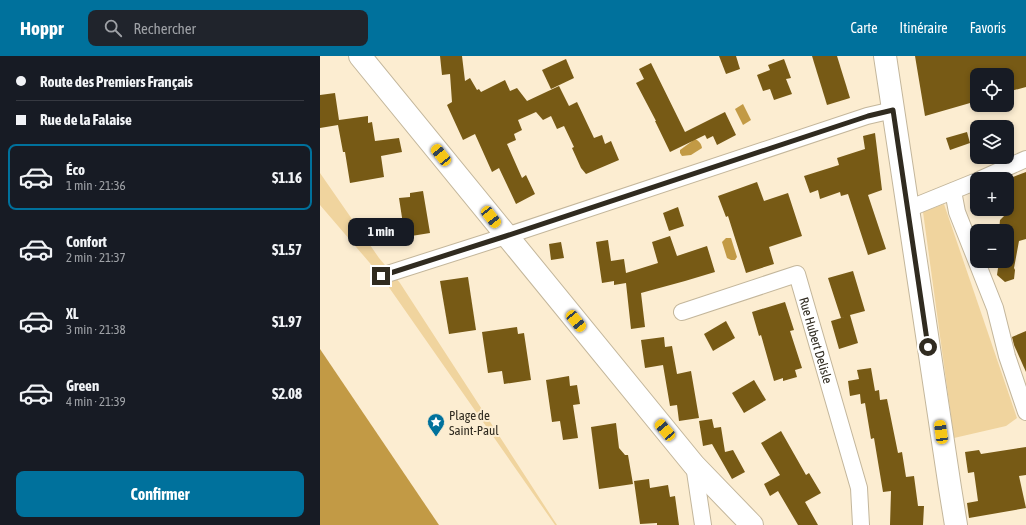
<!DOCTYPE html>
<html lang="fr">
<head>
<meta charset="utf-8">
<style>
  :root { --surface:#171b24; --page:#20242c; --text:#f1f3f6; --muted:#9ea1a6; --line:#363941; --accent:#00719c }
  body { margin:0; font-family:"Asap Condensed",sans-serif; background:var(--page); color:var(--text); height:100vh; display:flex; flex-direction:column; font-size:15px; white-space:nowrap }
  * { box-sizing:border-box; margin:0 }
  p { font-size:13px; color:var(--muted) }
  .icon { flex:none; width:22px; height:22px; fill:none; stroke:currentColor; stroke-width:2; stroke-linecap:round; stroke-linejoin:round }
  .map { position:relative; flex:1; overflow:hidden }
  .sheet { display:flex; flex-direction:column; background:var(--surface); width:320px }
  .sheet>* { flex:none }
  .top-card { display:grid; align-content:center; height:88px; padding:0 16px; background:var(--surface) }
  .tools { position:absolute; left:650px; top:12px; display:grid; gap:8px }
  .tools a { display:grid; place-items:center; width:44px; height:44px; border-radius:8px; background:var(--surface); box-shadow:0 2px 6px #0003; font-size:20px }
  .end { position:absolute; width:18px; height:18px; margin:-9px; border:5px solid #302b20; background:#fff; box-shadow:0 0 0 2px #fff }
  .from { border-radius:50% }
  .bubble { position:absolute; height:28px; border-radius:8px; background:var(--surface); box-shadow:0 2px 6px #0003; font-size:13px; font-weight:700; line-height:28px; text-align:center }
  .car { position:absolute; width:12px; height:24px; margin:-12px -6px; border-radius:5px; box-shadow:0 0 3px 1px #0007; background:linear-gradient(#f5c518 24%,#345 0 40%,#f5c518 0 76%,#345 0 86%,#f5c518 0) }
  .top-card b { display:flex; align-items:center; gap:14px; height:38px; font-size:15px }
  .top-card b+b { border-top:1px solid var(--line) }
  .top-card i { width:10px; height:10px; background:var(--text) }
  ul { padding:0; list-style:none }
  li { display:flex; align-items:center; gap:12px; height:66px; margin:0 8px 6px; padding:0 8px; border:2px solid transparent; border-radius:8px }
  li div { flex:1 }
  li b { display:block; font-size:15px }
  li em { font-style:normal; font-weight:700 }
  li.current { border-color:var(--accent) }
  li>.icon { width:36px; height:36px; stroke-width:1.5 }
  .action { display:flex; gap:8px; margin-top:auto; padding:8px 16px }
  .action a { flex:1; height:46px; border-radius:8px; background:var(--accent); color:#fff; font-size:16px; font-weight:700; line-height:46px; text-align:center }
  header { display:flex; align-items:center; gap:24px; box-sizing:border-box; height:56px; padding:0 20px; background:var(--accent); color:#fff }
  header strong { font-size:19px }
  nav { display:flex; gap:22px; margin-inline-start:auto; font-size:14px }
  .search { width:280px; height:36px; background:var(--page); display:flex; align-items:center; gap:10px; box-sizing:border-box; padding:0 14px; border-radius:8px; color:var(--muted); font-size:15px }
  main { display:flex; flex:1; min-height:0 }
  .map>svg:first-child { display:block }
  .green { fill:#f0d49e }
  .water { fill:#c29a45 }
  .building { fill:#775a15 }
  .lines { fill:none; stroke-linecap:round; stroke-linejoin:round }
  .minor-casing { stroke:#c3b69b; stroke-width:18 }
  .secondary-casing { stroke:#c3b69b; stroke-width:24 }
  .primary-casing { stroke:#c3b69b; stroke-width:24 }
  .minor { stroke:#fff; stroke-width:16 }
  .secondary { stroke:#fff; stroke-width:22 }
  .primary { stroke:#fff; stroke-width:22 }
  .route { stroke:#302b20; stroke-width:5 }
  .labels { text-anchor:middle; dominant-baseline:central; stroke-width:4; stroke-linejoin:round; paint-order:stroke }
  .street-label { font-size:13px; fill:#302b20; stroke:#fcedd1 }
  .poi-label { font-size:13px; fill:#302b20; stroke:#fcedd1; text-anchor:start }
</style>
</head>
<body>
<header>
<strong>Hoppr</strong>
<div class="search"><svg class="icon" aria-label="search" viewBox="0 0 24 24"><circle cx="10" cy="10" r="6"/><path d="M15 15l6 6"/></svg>Rechercher</div>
<nav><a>Carte</a><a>Itinéraire</a><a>Favoris</a></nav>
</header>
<main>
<section class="sheet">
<div class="top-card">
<b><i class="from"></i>Route des Premiers Français</b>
<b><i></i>Rue de la Falaise</b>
</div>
<ul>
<li class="current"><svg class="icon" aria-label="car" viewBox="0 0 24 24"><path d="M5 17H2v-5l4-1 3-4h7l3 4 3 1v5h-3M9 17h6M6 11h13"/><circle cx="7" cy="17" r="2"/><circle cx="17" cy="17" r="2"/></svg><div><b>Éco</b><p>1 min · 21:36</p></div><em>$1.16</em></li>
<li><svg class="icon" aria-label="car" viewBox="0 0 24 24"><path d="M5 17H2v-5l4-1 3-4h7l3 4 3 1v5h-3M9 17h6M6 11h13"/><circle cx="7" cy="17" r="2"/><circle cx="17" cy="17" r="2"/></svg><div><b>Confort</b><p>2 min · 21:37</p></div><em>$1.57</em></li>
<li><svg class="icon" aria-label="car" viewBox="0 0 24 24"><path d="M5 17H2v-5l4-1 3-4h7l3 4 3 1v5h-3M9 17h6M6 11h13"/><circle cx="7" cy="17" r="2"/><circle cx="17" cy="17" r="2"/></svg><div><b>XL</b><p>3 min · 21:38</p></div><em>$1.97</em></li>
<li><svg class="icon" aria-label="car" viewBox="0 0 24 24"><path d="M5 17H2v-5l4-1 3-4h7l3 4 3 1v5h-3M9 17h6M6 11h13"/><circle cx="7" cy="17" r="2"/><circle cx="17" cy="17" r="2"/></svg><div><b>Green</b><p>4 min · 21:39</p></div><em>$2.08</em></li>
</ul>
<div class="action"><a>Confirmer</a></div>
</section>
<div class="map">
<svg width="706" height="469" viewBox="0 0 706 469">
  <rect width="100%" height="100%" fill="#fcedd1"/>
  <g class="green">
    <polygon points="0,117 59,202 80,227 237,469 235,469 61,220 0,149"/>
    <polygon points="624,148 697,362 686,370 634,382 603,156"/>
  </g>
  <g class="water">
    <polygon points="423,48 431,64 423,69 415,53"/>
    <path d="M375,83C379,85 381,87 382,92L371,99L362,100L360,97V94Z"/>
    <polygon points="406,182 411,182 417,201 415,204 411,204 407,202 402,186"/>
    <polygon points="0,293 119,469 0,469"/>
  </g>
  <g class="building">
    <polygon points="120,0 142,0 145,25 150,22 157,34 159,33 161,36 185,24 190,35 197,32 207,45 239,30 249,50 257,46 274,82 282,79 285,88 291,85 299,104 266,118 261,112 252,92 254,91 244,70 237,73 231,60 223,64 216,56 198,64 202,74 194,78 196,84 187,88 202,122 206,119 215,138 196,148 179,112 172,116 155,78 143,84 127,49 132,46 130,18 122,19"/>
    <polygon points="399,0 416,0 420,13 406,18"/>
    <polygon points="492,0 517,0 530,42 507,49"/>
    <polygon points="595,0 706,0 706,31 687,36 687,19 657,19 657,45 605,60"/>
    <polygon points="246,3 254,22 231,33 222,14"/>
    <polygon points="464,3 471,22 466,23 472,38 454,44 450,33 443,35 437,19 450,14 448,9"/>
    <polygon points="331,7 365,76 405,56 416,79 397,89 393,80 387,83 385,79 350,96 335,65 336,65 316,27 324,23 319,13"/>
    <polygon points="15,37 19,64 48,60 48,67 52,66 55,85 79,82 82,96 61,100 64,121 30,127 25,96 23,96 18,69 0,72 0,39"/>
    <polygon points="647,76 650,87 630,94 626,82"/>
    <polygon points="555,77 562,134 548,139 566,193 548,199 528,138 521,140 520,136 500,143 498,134 490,137 484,120 519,109 517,102 545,93 543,80"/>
    <polygon points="706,116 706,183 699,185 694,212 695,214 694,223 685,226 677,219 679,205 687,205 687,175 679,175 680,164 687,157 687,141 689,129 691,130 693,121"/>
    <polygon points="437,126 444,145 468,137 482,180 449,191 454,208 426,217 408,160 406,161 398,140"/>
    <polygon points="103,135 110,177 85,181 79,142 90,141 90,137"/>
    <polygon points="358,151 364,170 349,175 343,157"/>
    <polygon points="350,180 357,200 387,190 395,216 365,225 321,237 325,271 311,273 306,227 294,229 294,225 282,227 276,186 288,184 291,205 304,203 306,217 338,207 332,186"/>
    <polygon points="241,186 244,202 231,204 229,188"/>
    <polygon points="533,215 545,255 530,259 538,287 519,293 511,265 528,260 521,262 508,222"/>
    <polygon points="148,221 156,274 129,278 120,225"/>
    <polygon points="465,246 474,274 470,275 482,312 475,314 477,321 463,325 463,322 454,325 441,279 439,280 432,256"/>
    <polygon points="406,265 415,282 393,295 384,278"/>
    <polygon points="197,271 198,278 204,277 211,324 184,328 182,315 168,317 162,276"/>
    <polygon points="706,275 706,316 694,289 692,281"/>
    <polygon points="344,281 345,291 352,290 357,318 371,315 379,362 359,365 357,349 350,350 343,309 325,312 321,284"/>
    <polygon points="551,312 555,335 559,334 560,344 567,343 578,397 582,396 586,421 594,420 598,450 604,450 603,469 570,469 571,435 563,436 554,382 551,383 545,347 541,348 540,338 530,340 528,325 539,323 537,314"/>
    <polygon points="249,320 250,330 257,329 260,348 253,349 258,382 243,384 240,365 232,366 226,324"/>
    <polygon points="434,324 446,344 424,357 412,337"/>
    <polygon points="392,363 394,372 401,371 405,396 413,394 425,416 412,423 392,388 383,390 379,365"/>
    <polygon points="296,367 299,392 305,399 308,399 313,428 279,433 271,371"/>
    <polygon points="461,375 486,419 489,417 501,437 485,446 498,469 478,469 458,435 450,440 444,428 460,419 441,387"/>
    <polygon points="706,391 706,419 699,420 706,452 649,462 647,447 658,445 654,416 648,417 645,396 659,394 661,398"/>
    <polygon points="329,423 330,432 348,429 350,441 355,440 359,469 337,469 337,467 320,468 314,425"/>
  </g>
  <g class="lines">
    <g class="minor-casing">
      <g id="minor">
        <polyline points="661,123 706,103"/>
        <polyline points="633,135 637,156 675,252 687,300 706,356"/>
        <polyline points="588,153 657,125"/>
        <polyline points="61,220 186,180 547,60 573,54"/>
        <path id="s1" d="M362,256L477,218L539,432L541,469"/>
        <polyline points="374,409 383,469"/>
      </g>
    </g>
    <g class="secondary-casing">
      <polyline id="secondary" points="40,0 374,409 432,469"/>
    </g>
    <g class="primary-casing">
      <polyline id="primary" points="565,0 630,432 636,469"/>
    </g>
    <use href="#minor" class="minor"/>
    <use href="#secondary" class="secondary"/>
    <use href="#primary" class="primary"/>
  </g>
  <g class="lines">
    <polyline class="route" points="61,220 186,180 548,60 573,54 608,291"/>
  </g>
  <defs>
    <g id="sight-pin" transform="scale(0.9)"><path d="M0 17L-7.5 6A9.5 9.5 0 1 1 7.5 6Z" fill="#00719c" stroke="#fcedd1"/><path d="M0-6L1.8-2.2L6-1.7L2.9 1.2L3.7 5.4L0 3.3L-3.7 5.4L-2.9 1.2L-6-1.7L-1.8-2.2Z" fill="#fff"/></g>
  </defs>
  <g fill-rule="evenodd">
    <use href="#sight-pin" x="116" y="366"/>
  </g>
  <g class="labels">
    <g class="street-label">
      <text stroke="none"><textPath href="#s1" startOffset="190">Rue Hubert Delisle</textPath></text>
    </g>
    <g class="poi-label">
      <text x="129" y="359">Plage de<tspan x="129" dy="15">Saint-Paul</tspan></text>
    </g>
  </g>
</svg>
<div class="tools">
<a><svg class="icon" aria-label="locate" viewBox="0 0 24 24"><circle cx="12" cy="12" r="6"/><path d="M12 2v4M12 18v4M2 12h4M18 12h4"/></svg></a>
<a><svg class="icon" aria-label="layers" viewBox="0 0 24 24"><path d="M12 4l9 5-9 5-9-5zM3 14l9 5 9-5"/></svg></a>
<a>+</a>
<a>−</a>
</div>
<i class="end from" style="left:608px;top:291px"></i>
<i class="end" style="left:61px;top:220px"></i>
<div class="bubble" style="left:28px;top:162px;width:66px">1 min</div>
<i class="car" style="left:121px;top:99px;rotate:321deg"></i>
<i class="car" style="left:171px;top:161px;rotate:142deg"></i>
<i class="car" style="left:256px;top:265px;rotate:141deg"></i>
<i class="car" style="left:345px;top:374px;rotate:320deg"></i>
<i class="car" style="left:621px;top:376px;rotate:352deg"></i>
</div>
</main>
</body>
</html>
